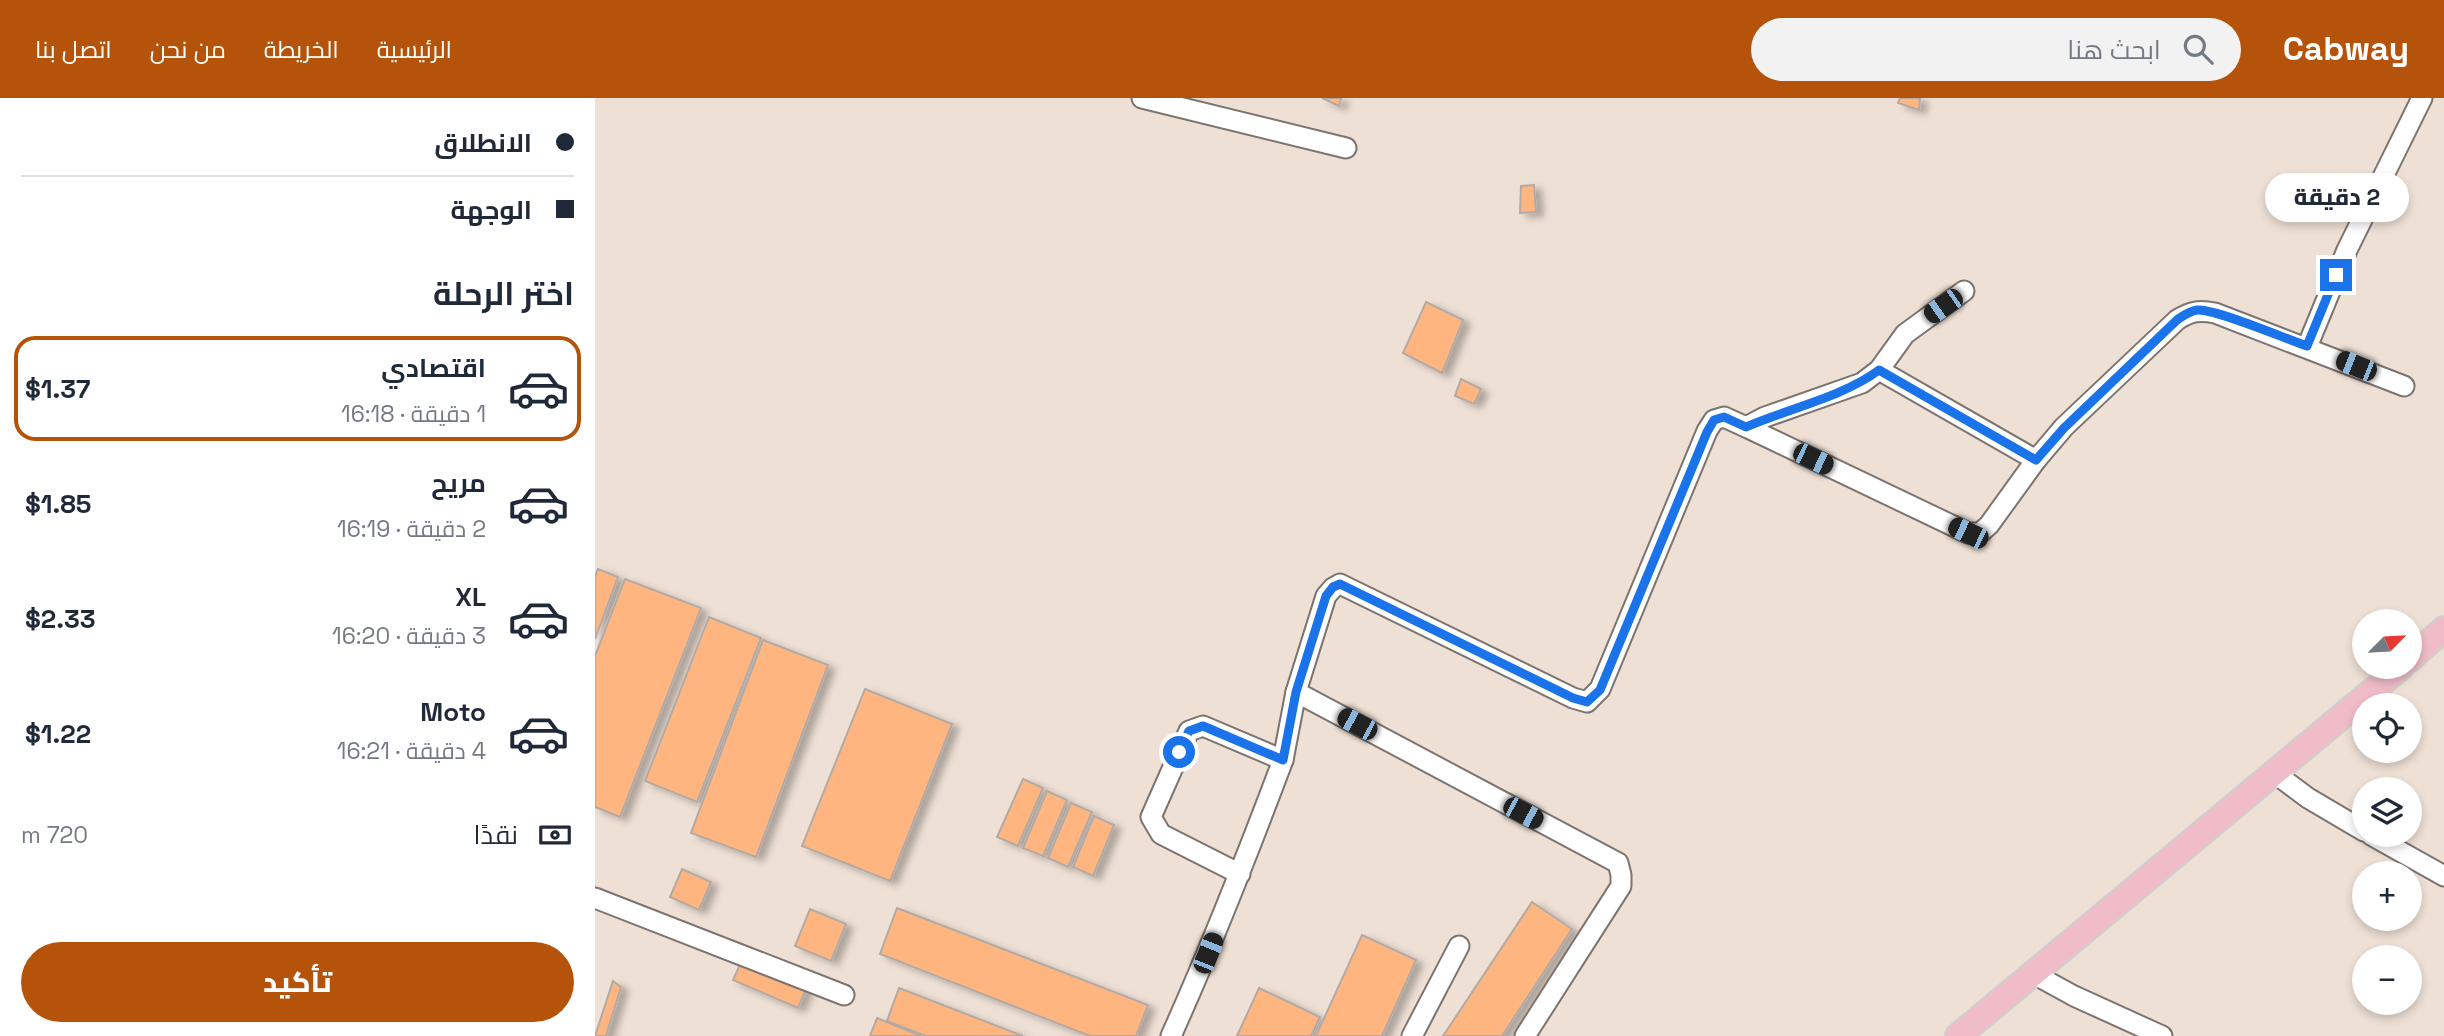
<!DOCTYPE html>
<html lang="ar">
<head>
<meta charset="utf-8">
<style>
  :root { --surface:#fff; --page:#f2f2f3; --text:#1f2937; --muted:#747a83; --line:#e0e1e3; --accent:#b45309 }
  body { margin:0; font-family:"Space Grotesk",Cairo,sans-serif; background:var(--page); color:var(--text); direction:rtl; height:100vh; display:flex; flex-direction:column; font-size:26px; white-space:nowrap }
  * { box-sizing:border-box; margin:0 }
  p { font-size:23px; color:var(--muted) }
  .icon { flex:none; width:38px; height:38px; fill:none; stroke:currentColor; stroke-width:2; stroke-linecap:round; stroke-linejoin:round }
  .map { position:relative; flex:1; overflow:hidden; direction:ltr }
  .details { display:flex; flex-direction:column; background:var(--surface); width:595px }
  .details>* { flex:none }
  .top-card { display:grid; align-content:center; height:154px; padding:0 21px; background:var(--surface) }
  .needle { width:46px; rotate:66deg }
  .tools { position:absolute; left:1757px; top:511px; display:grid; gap:14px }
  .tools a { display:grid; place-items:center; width:70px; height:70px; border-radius:50%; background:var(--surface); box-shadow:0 4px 10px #0003; font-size:35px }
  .end { position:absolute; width:32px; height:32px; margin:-16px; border:9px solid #1a73e8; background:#fff; box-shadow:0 0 0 4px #fff }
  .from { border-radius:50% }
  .bubble { position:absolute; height:49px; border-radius:24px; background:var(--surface); box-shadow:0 4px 10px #0003; font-size:23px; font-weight:800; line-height:49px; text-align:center; direction:rtl }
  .car { position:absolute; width:21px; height:42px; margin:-21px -10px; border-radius:9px; box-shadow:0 0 5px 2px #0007; background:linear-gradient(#222 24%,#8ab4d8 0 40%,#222 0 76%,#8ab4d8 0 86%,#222 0) }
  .top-card b { display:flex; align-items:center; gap:24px; height:66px; font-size:26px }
  .top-card b+b { border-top:2px solid var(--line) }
  .top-card i { width:18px; height:18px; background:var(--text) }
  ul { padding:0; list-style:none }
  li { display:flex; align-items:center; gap:21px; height:105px; margin:0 14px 10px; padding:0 7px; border:4px solid transparent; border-radius:21px }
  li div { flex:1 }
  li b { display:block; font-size:26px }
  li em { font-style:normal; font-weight:800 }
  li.active { border-color:var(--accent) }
  li>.icon { width:63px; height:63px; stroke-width:1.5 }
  h2 { padding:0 21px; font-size:32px; line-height:84px }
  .pay { display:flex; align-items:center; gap:18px; height:77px; padding:0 21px; font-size:26px }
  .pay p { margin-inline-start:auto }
  .action { display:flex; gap:14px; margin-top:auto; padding:14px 21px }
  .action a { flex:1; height:80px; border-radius:42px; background:var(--accent); color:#fff; font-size:28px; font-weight:800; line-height:80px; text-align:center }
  header { display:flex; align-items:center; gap:42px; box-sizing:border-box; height:98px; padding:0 35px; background:var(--accent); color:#fff }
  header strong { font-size:33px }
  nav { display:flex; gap:38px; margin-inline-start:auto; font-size:24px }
  .search { width:490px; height:63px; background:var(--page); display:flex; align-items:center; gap:18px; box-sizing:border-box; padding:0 24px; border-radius:38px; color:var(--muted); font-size:26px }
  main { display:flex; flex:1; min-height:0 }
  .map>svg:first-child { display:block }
  .built { fill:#eee0d5; fill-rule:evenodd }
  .building { fill:#feb580; stroke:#b3aaa5; stroke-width:2; filter:url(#shadow) }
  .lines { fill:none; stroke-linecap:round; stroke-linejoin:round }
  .minor-casing { stroke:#7c746f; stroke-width:23 }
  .major-casing { stroke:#cfcfce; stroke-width:28 }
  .minor { stroke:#fff; stroke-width:19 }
  .major { stroke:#f0bcc7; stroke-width:24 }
  .route { stroke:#1a73e8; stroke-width:9 }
</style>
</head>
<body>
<header>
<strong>Cabway</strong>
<div class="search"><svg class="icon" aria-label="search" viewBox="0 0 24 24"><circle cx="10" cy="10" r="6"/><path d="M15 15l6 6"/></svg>ابحث هنا</div>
<nav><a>الرئيسية</a><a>الخريطة</a><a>من نحن</a><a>اتصل بنا</a></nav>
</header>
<main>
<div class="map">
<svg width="1849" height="938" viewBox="0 0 1849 938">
  <defs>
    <filter id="shadow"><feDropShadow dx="7" dy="4" stdDeviation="3.5" flood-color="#0004"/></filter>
  </defs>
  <rect width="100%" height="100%" fill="#f8efe9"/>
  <path class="built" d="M0,0H1849V938H0ZM1769,523H1815V569H1769ZM1769,607H1815V653H1769ZM1769,691H1815V737H1769ZM1769,775H1815V821H1769ZM1769,859H1815V905H1769Z"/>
  <g class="building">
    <polygon points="727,0 746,0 744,8"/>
    <polygon points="1305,0 1325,0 1324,12 1303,5"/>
    <polygon points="939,87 941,114 925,115 926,88"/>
    <polygon points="831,204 868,222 847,275 808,255"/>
    <polygon points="866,281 886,291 879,306 860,298"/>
    <polygon points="3,471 23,479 0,541 0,478"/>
    <polygon points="30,481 106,510 25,719 0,709 0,558"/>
    <polygon points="114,519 166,540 102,704 50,683"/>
    <polygon points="168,542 233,567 161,759 96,735"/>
    <polygon points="270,591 357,626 295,783 207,748"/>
    <polygon points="428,681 448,690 423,748 402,739"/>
    <polygon points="452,693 472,702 448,758 428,750"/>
    <polygon points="476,705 497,714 473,769 453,760"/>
    <polygon points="499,718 519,727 498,778 478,769"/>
    <polygon points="87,771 116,784 104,812 75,799"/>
    <polygon points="937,804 977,831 907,938 848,938"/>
    <polygon points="302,810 553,907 541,938 495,938 285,856"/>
    <polygon points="215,811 251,826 236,863 200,848"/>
    <polygon points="767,837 821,862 787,938 721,938"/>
    <polygon points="146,864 211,891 203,910 138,882"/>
    <polygon points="18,883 26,889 11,938 0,938"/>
    <polygon points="304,890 428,938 331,938 292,923"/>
    <polygon points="664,890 725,919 716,938 642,938"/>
    <polygon points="282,920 326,938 275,938"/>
  </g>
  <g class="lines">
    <g class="minor-casing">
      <g id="minor">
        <polyline points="547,0 751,50"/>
        <path d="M1369,193L1310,236L1284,272L1267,285L1170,319L1151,329L1373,435H1385L1394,427L1441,362L1469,329L1582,222C1596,213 1604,212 1620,215L1809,288"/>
        <polyline points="1712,249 1752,152 1827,0"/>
        <polyline points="1284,272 1441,362"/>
        <polyline points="688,662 701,594"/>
        <polyline points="1678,674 1713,700 1769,733"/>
        <polyline points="1776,737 1849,778"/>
        <polyline points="0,800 249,897"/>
        <polyline points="1437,875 1479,898 1567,938"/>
        <path d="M576,938C617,847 653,755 688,662L608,628L594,633L556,719L566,736L645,776"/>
        <polyline points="817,938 864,848"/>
        <polyline points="930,938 1026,788 1026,777 1023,765 701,594 731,498 738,490 745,486 978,600 992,604 1005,591 1112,333 1119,322 1129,319 1151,329"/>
      </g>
    </g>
    <g class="major-casing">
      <g id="major">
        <polyline points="1815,561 1849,531"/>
        <polyline points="1363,938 1806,569"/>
      </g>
    </g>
    <use href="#minor" class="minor"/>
    <use href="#major" class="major"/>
  </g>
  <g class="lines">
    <path class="route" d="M584,654L594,633L608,628L688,662L701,594L731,498L738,489L745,486L978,600L992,604L1005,592L1112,334L1119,322L1129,319L1151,329C1192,311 1248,299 1284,272L1441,362L1469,330L1582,222C1588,218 1594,213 1602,212C1619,210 1691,241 1712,248L1741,177"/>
  </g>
</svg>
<div class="tools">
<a><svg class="needle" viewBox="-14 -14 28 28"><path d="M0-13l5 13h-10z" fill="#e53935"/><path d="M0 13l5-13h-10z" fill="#747a83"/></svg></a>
<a><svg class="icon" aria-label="locate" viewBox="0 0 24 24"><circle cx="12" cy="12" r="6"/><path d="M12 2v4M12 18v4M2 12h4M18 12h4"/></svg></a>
<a><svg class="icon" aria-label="layers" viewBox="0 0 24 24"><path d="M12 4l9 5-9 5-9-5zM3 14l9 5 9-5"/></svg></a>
<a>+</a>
<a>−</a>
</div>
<i class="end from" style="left:584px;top:654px"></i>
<i class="end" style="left:1741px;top:177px"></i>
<div class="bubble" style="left:1670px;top:75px;width:144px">2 دقيقة</div>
<i class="car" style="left:1348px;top:208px;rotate:235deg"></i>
<i class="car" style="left:1761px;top:268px;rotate:292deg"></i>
<i class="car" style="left:1218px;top:361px;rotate:116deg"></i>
<i class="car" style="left:1373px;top:435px;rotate:296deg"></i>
<i class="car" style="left:762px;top:626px;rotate:298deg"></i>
<i class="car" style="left:928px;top:715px;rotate:118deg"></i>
<i class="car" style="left:613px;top:855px;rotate:22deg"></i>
</div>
<section class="details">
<div class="top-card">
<b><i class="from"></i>الانطلاق</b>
<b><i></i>الوجهة</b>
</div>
<h2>اختر الرحلة</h2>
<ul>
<li class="active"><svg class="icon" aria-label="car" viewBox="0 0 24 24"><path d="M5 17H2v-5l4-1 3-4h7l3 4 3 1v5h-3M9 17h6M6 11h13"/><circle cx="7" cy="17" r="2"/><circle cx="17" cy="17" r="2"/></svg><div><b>اقتصادي</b><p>1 دقيقة · 16:18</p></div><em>$1.37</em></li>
<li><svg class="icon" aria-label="car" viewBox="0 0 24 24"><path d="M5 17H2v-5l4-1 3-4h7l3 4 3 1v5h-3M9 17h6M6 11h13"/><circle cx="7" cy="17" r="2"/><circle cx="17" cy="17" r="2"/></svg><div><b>مريح</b><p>2 دقيقة · 16:19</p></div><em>$1.85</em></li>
<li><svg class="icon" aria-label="car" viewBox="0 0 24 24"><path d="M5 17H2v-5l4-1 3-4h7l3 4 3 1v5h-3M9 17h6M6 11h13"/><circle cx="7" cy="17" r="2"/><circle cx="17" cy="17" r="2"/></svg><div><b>XL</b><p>3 دقيقة · 16:20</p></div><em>$2.33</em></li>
<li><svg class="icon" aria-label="car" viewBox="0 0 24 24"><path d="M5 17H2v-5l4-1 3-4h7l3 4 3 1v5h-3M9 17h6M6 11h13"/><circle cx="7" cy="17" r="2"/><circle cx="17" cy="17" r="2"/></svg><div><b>Moto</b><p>4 دقيقة · 16:21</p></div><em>$1.22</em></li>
</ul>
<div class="pay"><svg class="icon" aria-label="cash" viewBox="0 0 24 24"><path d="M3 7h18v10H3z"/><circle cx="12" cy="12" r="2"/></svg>نقدًا<p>720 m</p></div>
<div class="action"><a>تأكيد</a></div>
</section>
</main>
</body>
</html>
